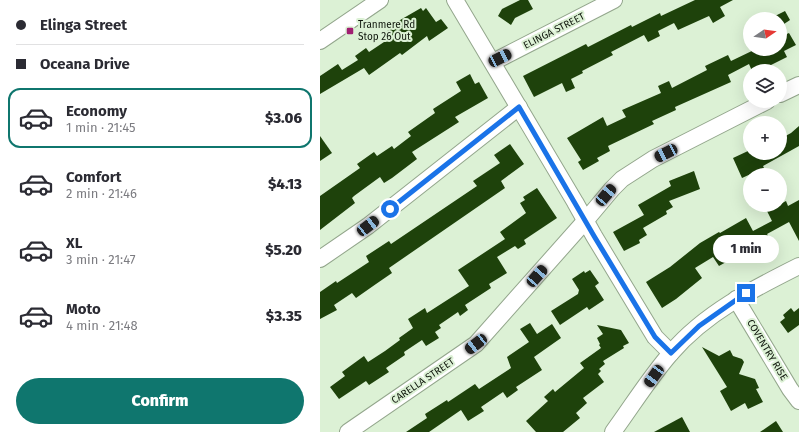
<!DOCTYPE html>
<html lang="en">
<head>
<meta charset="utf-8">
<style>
  :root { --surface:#fff; --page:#f2f2f3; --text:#2b2b33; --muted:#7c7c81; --line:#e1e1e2; --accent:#0f766e }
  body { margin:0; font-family:"Fira Sans",sans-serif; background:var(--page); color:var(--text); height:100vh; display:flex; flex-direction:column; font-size:15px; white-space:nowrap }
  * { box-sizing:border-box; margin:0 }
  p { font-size:13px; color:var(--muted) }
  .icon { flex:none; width:22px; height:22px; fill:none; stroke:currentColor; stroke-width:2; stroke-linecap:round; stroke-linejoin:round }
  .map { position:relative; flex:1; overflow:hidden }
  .drawer { display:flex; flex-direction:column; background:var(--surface); width:320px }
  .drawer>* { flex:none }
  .hud { display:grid; align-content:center; height:88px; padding:0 16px; background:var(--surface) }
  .needle { width:26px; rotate:77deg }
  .controls { position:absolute; left:423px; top:12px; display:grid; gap:8px }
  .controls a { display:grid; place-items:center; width:44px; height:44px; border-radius:50%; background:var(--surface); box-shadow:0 4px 16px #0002; font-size:20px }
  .end { position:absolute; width:18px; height:18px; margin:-9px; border:5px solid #1a73e8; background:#fff; box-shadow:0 0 0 2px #fff }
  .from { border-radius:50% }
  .bubble { position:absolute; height:28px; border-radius:14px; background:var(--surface); box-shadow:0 4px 16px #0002; font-size:13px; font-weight:800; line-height:28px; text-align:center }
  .car { position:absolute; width:12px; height:24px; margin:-12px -6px; border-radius:5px; box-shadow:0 0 3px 1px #0007; background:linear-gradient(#222 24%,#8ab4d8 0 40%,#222 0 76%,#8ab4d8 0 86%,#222 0) }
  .hud b { display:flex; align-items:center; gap:14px; height:38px; font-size:15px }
  .hud b+b { border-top:1px solid var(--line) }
  .hud i { width:10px; height:10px; background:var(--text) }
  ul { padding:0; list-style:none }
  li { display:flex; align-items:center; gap:12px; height:60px; margin:0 8px 6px; padding:0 8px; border:2px solid transparent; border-radius:12px }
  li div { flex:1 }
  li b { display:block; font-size:15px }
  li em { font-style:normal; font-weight:800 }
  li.on { border-color:var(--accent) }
  li>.icon { width:36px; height:36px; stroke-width:1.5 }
  .cta { display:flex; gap:8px; margin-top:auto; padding:8px 16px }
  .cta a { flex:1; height:46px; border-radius:24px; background:var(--accent); color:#fff; font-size:16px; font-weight:800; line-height:46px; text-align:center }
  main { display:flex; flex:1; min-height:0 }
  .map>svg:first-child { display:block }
  .building { fill:#1e420b }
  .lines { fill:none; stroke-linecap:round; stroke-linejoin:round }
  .minor-casing { stroke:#93a68c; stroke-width:18 }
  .minor { stroke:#fff; stroke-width:16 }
  .route { stroke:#1a73e8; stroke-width:5 }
  .poi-dot { fill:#a01f71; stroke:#dcf1d5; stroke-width:1.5 }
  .labels { text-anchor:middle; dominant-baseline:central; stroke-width:4; stroke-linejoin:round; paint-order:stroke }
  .poi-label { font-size:10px; fill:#0f160c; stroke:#dcf1d5; text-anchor:start }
  .street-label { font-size:10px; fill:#0f160c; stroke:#dcf1d5 }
</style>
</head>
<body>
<main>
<section class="drawer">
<div class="hud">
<b><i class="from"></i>Elinga Street</b>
<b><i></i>Oceana Drive</b>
</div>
<ul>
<li class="on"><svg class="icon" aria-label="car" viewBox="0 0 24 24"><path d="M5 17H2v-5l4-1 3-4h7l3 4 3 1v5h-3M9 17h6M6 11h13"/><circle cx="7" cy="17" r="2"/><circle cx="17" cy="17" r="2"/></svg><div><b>Economy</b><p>1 min · 21:45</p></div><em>$3.06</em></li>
<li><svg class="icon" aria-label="car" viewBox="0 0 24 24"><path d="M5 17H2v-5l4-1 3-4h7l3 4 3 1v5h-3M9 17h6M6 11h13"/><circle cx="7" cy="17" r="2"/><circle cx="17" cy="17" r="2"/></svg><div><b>Comfort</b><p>2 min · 21:46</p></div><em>$4.13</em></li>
<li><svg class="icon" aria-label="car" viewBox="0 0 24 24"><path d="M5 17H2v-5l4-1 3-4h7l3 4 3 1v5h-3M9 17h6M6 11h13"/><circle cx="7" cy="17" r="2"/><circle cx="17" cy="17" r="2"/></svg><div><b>XL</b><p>3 min · 21:47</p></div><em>$5.20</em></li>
<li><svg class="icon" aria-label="car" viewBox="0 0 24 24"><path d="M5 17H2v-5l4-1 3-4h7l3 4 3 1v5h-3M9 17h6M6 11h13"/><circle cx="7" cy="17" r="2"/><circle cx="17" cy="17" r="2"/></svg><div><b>Moto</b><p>4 min · 21:48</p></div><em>$3.35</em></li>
</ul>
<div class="cta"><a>Confirm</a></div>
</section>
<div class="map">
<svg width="479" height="432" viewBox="0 0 479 432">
  <rect width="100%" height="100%" fill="#dcf1d5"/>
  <g class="building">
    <polygon points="200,0 208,0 213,9 195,18 191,25 178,16 182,9"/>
    <polygon points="375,0 413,0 400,7 405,16 393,23 389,16 358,30 354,23 338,31 340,36 328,42 324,35 291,52 293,55 262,71 263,73 251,79 255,88 246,92 242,83 214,97 203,76 266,44 268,47 311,25 312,27 340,13 341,16"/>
    <polygon points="101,8 103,11 106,8 116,22 121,19 128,28 109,41 107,36 82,55 80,53 49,75 44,68 0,94 0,76 18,64 22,70 38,60 35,56 46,48 49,52 70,38 66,32 76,24 75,23"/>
    <polygon points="465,11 470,20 461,26 460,19 457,19 455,16"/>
    <polygon points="469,33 476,45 464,51 467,57 445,68 447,71 432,71 429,64 408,75 411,82 355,107 356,110 332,121 334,124 288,146 290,151 277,158 279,161 263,170 258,162 261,160 247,138 283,117 287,126 306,117 302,110 341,93 338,86 349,81 352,88 387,70 385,66 408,55 411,61 436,49 460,49 460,37"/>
    <polygon points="150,74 155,84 159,82 168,98 135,117 139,122 92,152 97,159 72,178 64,183 60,177 34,196 32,198 35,203 0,230 0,196 40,168 37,164 54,152 57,156 72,146 74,149 91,136 88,132 115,113 113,109 141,91 136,82"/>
    <polygon points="479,126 479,146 443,166 444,168 422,178 413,158 428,151 429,153 460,153 460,139 471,133"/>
    <polygon points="0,136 12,153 0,161"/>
    <polygon points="190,144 204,164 181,181 185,188 69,268 72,273 56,284 36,298 32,293 14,305 17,310 0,319 0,292 16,281 17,283 49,262 46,256 69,241 71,244 157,186 153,181 180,163 174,155"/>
    <polygon points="374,171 380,189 349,201 353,207 346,211 347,214 323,228 327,235 319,240 320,243 304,251 293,232 324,215 318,205 351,186 349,181"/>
    <polygon points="217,188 237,218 204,240 206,244 198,249 195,246 177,257 187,273 169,284 171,288 145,305 148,310 140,316 138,312 119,325 121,328 115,332 119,338 106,346 102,340 84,352 85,355 66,368 69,372 49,385 46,381 19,399 10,387 25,376 22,372 44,356 48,362 65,351 80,340 79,338 93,328 88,319 105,308 107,313 149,286 138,270 185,239 180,232 206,213 200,203 205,200 203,197"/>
    <polygon points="479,200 479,241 469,222 447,234 449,237 433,247 399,266 393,257 375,268 382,278 356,299 342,308 326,282 350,267 380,243 399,232 400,233 426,218 433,231 452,221 447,211 466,201 468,206"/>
    <polygon points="270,270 279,283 275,286 284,300 269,310 267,307 240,325 231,311 258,294 259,290 252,279 264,271 265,273"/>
    <polygon points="471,308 474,312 479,308 479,325 468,333 460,322 465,318 463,315"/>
    <polygon points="210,323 217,334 232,324 241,338 214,357 222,370 196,387 198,390 187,398 183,392 161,407 164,411 148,421 141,410 109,432 86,432 107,418 105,414 127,400 128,402 155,384 159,389 191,368 187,357 209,342 200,329"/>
    <polygon points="277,325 301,330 309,343 303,346 304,348 283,361 285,364 279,369 281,371 278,374 284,382 263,398 267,403 256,413 260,418 243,432 216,432 206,421 228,401 224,397 233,389 235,392 264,368 260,363 281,348 279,345 280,344 277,338 283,334"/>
    <polygon points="382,347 399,356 410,350 413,356 422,359 424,362 419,374 435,379 439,388 436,389 443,402 428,409 425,403 411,411 400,391 407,387"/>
    <polygon points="362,417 370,432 334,432"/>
    <polygon points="456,421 463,432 440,432"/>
  </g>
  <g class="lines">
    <g class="minor-casing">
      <g id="minor">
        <polyline points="135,0 255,202 274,236 335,337 351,353"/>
        <polyline points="0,41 60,0"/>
        <polyline points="173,62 294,0"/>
        <polyline points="460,94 479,85"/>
        <polyline points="0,259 48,226 199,107"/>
        <polyline points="416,299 470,389 479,401"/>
        <polyline points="28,432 156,344 266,220 292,189 302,179 333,159 447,101"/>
        <path d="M293,432C312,406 330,377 351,353C385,313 433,289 479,266"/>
      </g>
    </g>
    <use href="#minor" class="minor"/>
  </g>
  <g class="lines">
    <polyline class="route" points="70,209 199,107 274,236 335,337 351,353 379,326 426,293"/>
  </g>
  <rect class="poi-dot" x="26" y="27" width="8" height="8" rx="2"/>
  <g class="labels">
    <g class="poi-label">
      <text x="38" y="25">Tranmere Rd<tspan x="38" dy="12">Stop 26 Out</tspan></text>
    </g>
    <g class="street-label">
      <text transform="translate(234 31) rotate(-27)">ELINGA STREET</text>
      <text transform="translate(447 350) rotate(59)">COVENTRY RISE</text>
      <text transform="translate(103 381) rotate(-34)">CARELLA STREET</text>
    </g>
  </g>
</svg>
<div class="controls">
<a><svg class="needle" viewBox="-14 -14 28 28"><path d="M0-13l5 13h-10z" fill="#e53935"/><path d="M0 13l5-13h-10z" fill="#7c7c81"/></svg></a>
<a><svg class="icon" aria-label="layers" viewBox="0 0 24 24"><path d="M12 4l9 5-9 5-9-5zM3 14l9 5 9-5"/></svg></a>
<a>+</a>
<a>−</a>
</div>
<i class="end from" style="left:70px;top:209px"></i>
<i class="end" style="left:426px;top:293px"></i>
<div class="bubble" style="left:393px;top:235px;width:66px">1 min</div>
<i class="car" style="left:180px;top:58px;rotate:63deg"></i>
<i class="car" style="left:346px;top:153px;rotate:243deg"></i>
<i class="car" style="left:286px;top:195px;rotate:40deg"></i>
<i class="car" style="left:48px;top:226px;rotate:52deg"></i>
<i class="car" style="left:217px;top:276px;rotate:41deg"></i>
<i class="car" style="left:156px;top:344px;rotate:232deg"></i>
<i class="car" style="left:334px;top:376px;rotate:216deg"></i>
</div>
</main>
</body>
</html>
